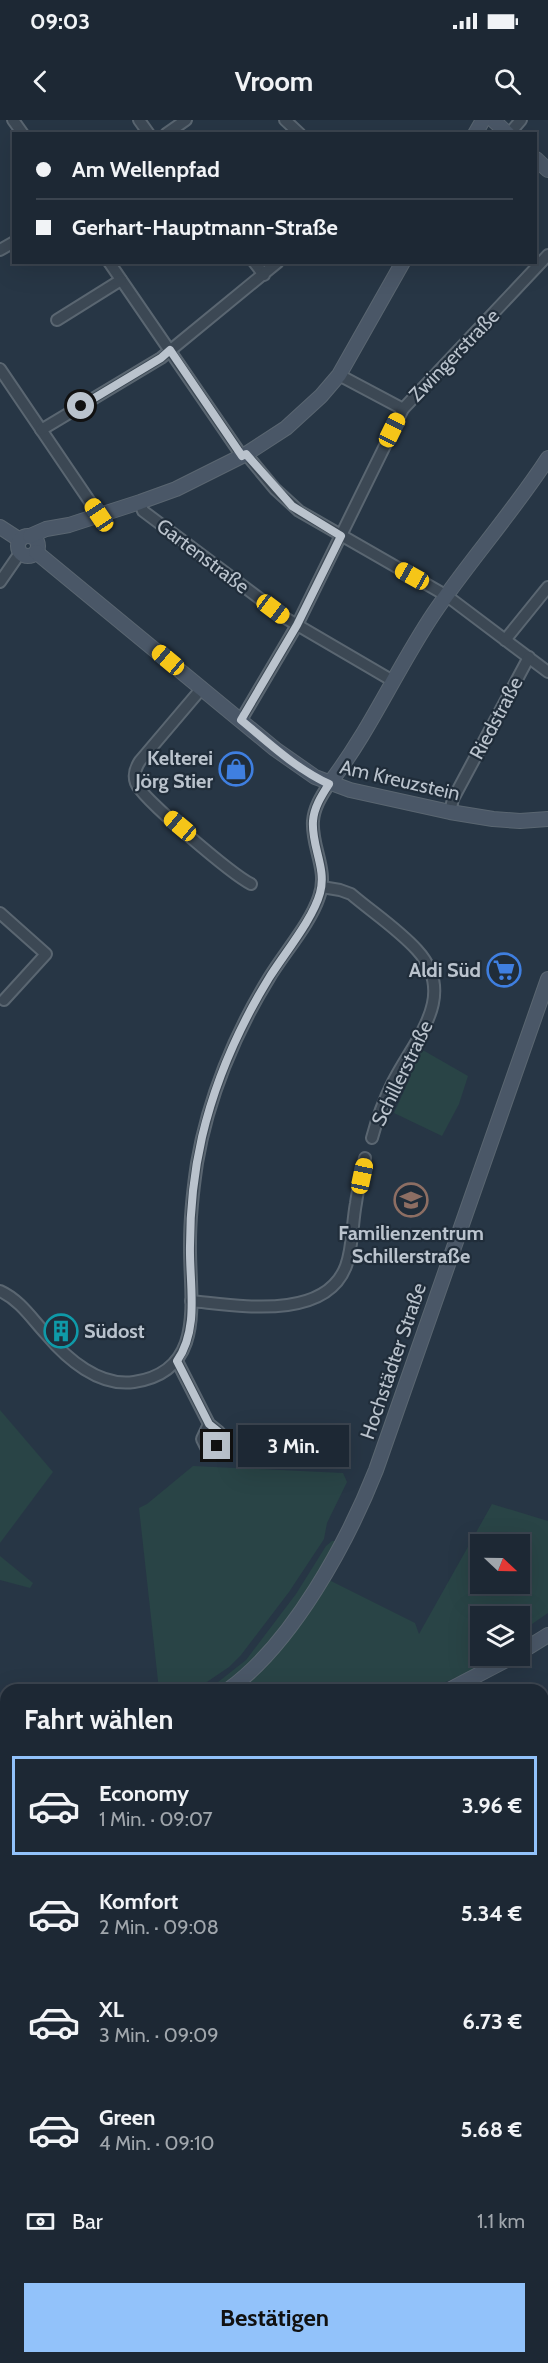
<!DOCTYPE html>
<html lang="de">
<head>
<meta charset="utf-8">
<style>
  :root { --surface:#1d2834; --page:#25303c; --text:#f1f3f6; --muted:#a0a6ac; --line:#3b444f; --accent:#92c2fa }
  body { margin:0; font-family:Cabin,sans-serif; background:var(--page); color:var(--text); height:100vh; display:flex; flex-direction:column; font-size:22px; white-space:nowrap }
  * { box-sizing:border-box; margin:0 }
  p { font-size:20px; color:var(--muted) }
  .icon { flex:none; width:33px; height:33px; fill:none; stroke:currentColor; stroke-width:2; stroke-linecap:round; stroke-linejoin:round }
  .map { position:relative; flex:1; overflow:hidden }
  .panel { position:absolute; left:0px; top:1564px; width:549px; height:680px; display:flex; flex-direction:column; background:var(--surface); border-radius:18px 18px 0 0; box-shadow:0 6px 24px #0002,0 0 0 2px var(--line) }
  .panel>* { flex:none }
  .top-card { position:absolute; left:12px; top:12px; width:525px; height:132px; border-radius:0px; box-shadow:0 6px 24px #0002,0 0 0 2px var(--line); display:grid; align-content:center; height:132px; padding:0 24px; background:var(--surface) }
  .needle { width:39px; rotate:112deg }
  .buttons { position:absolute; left:470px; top:1414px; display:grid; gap:12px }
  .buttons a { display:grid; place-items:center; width:60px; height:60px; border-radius:0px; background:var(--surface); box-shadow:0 6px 24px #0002,0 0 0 2px var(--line); font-size:30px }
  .end { position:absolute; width:27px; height:27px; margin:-14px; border:8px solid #bac3cd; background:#111; box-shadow:0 0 0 3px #111 }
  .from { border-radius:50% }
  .bubble { position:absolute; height:42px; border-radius:0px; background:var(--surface); box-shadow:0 6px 24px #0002,0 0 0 2px var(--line); font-size:20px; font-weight:800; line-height:42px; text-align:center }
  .car { position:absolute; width:18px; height:36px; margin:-18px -9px; border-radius:8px; box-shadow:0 0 4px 2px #0007; background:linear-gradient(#f5c518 24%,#345 0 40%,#f5c518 0 76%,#345 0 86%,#f5c518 0) }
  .top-card b { display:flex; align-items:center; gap:21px; height:57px; font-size:22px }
  .top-card b+b { border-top:2px solid var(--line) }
  .top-card i { width:15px; height:15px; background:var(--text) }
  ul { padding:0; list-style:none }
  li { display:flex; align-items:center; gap:18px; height:99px; margin:0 12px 9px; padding:0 12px; border:3px solid transparent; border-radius:0px }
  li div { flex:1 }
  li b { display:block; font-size:22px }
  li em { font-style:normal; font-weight:800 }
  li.active { border-color:var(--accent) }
  li>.icon { width:54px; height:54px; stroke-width:1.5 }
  h2 { padding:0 24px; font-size:27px; line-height:72px }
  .pay { display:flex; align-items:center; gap:15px; height:66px; padding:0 24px; font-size:22px }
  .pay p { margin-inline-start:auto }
  .cta { display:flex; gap:12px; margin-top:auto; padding:12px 24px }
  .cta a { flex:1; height:69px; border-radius:0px; background:var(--accent); color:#111; font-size:24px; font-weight:800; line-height:69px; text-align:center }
  .status { display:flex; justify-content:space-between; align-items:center; height:42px; padding:0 30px; background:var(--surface); direction:ltr }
  .status svg { height:16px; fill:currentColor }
  header { display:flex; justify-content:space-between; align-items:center; height:78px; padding:0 24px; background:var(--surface); font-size:27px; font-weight:800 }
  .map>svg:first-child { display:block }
  .green { fill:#294446; fill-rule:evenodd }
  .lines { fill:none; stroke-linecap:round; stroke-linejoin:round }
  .stream { stroke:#3d556e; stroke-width:2 }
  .street-casing { stroke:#5a6671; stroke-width:14 }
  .secondary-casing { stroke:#5a6671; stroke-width:16 }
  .street { stroke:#3c4854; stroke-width:10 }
  .secondary { stroke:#4a5767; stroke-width:14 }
  .route { stroke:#bac3cd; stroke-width:8 }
  .labels { text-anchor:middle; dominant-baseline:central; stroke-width:4.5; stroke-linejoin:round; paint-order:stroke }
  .street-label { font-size:20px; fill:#bac3cd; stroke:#202d3a }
  .poi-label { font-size:20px; font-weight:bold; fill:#bac3cd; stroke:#202d3a; text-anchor:end }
</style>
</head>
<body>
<div class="status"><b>09:03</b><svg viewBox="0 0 49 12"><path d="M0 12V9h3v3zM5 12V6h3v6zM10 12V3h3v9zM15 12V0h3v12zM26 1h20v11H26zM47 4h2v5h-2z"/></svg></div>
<header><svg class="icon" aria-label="back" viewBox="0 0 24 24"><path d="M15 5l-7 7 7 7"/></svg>Vroom<svg class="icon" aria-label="search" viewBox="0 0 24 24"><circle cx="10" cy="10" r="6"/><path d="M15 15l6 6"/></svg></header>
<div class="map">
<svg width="548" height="2243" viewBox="0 0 548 2243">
  <rect width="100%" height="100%" fill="#273645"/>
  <g class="green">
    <polygon points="421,929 468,956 459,984 442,1016 394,993 409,960 406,954"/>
    <polygon points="0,1290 53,1352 0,1423"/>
    <polygon points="193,1346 343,1353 347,1362 327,1403 324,1419 289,1472 241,1535 229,1547 195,1570 159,1570 139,1388 147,1384"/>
    <path d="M492,1384L548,1401V1493L519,1513V1497H480V1536H486L471,1551L427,1570H234L327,1459L415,1503L419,1514ZM480,1425H519V1464H480Z"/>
    <path d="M332,1421H339C314,1464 287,1508 251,1543C241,1553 230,1561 219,1570H208L246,1540L296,1474L326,1426Z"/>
    <polygon points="0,1436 33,1463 30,1468 0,1460"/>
    <polygon points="6,1773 6,1898 0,1905 0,1776"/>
    <polygon points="30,2238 172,2238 171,2243 27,2243"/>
  </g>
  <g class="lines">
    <g class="stream">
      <polyline points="0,1591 6,1592"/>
      <polyline points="543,1797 548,1797"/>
    </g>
    <g class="street-casing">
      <g id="street">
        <polyline points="13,0 23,14"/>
        <polyline points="139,0 149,14"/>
        <polyline points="285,0 300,14"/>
        <polyline points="166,14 186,0"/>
        <polyline points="509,14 521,0"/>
        <polyline points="0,130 14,122"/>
        <polyline points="109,142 242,336"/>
        <polyline points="254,142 264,155"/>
        <polyline points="57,200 121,160"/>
        <polyline points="0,249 99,395"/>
        <polyline points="339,255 403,289"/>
        <polyline points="41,310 161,238 278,142"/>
        <polyline points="246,334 275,369 299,391 447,476 548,552"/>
        <polyline points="140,382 143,391 287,499 393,561"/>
        <polyline points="0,462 20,433"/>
        <polyline points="505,520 548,467"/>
        <path d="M202,568L140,641C136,647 133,655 136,663C141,678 233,755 251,764"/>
        <polyline points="241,600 297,505 403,289 548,135"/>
        <polyline points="450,692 453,679 529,537"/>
        <path d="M322,767L340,770L351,774C372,792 398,809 417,830C459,876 414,920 393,962C384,980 377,999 372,1018"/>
        <polyline points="0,793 46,834 4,880"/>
        <path d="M0,1171C20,1180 32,1199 46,1214C67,1239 99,1267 134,1262C208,1251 189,1178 190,1124C190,1097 193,1070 197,1043C208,978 235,913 269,858C284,833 310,804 319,777C329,750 311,727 313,701C314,687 322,675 329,664"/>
        <path d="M191,1181C236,1185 325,1202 346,1146C353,1127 352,1104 356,1083C358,1068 362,1053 365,1038"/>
        <path d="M177,1241L209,1304L219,1312C220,1320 219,1324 212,1329L206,1327L202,1319L209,1304"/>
        <polyline points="0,1986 3,1971"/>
      </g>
    </g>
    <g class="secondary-casing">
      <g id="secondary">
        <polyline points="493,0 508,14"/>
        <polyline points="475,14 483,0"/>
        <polyline points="536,39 548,50"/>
        <polyline points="0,407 20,420"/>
        <circle cx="28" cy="426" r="10"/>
        <polyline points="30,416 46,409 69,405 140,382 176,369 246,334 286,308 321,276 339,255 403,142"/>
        <polyline points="36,432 275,629 315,657 350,670 450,692 493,699 520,701 548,699"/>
        <path d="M329,664C370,611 397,548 434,493C470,440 513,392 548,338"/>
        <polyline points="519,1533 548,1515"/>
        <path d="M228,1570C293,1523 347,1423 376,1350L548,859"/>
        <polyline points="449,1570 514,1536"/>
        <polyline points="0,1764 6,1761"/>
        <polyline points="14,2243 18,2238"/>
      </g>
    </g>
    <use href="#street" class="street"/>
    <use href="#secondary" class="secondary"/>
  </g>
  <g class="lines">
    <path class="route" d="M81,286L161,238L170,230L242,336L246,334L292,386L341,416L297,505L241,600C269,623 296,649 329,664C322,675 314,687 313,701C311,726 327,748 320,773C313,799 284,834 269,858C239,907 215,962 202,1017C194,1052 190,1089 190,1126C189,1163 200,1208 177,1241L209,1304L219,1312L220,1319L217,1326"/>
  </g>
  <defs>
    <g id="shop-ring" transform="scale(1.725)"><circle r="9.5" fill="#202d3a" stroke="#3f7fe0" stroke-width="1.5"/><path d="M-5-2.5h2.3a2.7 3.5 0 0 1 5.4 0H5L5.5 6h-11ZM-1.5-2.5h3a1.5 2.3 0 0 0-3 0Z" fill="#3f7fe0"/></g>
    <g id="supermarket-ring" transform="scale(1.725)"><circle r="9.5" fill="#202d3a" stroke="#3f7fe0" stroke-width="1.5"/><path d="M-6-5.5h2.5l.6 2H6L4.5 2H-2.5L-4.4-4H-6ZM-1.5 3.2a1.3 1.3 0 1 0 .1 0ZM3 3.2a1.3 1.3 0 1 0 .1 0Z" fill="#3f7fe0"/></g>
    <g id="school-ring" transform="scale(1.725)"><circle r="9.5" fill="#202d3a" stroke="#8d6e63" stroke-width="1.5"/><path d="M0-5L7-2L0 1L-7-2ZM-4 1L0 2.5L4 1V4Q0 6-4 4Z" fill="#8d6e63"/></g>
    <g id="building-ring" transform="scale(1.725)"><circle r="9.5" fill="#202d3a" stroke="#0f9aa8" stroke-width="1.5"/><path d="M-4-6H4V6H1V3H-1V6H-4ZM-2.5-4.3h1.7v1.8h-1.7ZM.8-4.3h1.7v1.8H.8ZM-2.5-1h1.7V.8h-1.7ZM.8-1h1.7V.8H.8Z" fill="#0f9aa8"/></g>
  </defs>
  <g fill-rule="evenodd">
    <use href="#shop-ring" x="236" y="649"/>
    <use href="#supermarket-ring" x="504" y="850"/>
    <use href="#school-ring" x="411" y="1080"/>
    <use href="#building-ring" x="61" y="1211"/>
  </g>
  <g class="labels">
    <g class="street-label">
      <text transform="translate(454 235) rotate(-46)">Zwingerstraße</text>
      <text transform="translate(203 436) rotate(37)">Gartenstraße</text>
      <text transform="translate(496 598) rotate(-62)">Riedstraße</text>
      <text transform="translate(400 660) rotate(13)">Am Kreuzstein</text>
      <text transform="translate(402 953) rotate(-64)">Schillerstraße</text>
      <text transform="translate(393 1241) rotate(-71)">Hochstädter Straße</text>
    </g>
    <g class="poi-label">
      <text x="213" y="638">Kelterei<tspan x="213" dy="23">Jörg Stier</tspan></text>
      <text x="481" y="850">Aldi Süd</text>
      <text x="411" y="1113" text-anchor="middle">Familienzentrum<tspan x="411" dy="23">Schillerstraße</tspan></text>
      <text x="84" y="1211" text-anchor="start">Südost</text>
    </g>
  </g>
</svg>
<div class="buttons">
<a><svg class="needle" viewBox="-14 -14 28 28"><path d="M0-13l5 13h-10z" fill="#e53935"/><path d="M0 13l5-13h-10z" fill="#a0a6ac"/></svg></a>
<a><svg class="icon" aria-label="layers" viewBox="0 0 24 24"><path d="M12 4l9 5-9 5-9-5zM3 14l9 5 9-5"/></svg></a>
</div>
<i class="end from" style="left:81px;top:286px"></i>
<i class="end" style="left:217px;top:1326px"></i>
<div class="bubble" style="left:238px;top:1305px;width:111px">3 Min.</div>
<i class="car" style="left:392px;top:310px;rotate:26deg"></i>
<i class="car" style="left:99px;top:395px;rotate:326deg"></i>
<i class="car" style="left:412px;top:456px;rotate:299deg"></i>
<i class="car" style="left:273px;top:489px;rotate:127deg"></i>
<i class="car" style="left:168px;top:540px;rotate:310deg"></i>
<i class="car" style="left:180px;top:706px;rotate:310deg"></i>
<i class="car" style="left:362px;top:1056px;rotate:12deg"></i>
<div class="top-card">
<b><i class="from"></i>Am Wellenpfad</b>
<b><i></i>Gerhart-Hauptmann-Straße</b>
</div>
<section class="panel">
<h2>Fahrt wählen</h2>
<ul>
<li class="active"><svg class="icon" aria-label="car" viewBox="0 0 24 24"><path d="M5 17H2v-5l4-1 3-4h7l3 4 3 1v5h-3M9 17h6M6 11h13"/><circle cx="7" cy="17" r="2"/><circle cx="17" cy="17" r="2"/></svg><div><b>Economy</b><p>1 Min. · 09:07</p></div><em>3.96 €</em></li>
<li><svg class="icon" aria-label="car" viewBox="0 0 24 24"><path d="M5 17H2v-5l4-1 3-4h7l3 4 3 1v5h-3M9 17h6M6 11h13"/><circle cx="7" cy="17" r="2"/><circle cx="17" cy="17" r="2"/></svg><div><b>Komfort</b><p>2 Min. · 09:08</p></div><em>5.34 €</em></li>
<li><svg class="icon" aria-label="car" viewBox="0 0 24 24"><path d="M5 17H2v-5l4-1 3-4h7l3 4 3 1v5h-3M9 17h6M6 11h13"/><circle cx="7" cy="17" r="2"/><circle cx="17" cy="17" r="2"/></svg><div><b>XL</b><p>3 Min. · 09:09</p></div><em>6.73 €</em></li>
<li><svg class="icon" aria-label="car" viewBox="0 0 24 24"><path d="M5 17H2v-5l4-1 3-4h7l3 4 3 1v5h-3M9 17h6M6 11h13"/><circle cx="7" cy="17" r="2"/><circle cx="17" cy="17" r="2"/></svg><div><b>Green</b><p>4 Min. · 09:10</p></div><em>5.68 €</em></li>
</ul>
<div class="pay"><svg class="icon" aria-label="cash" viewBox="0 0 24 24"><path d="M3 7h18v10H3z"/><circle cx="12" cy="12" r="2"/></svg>Bar<p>1.1 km</p></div>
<div class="cta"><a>Bestätigen</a></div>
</section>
</div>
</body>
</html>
